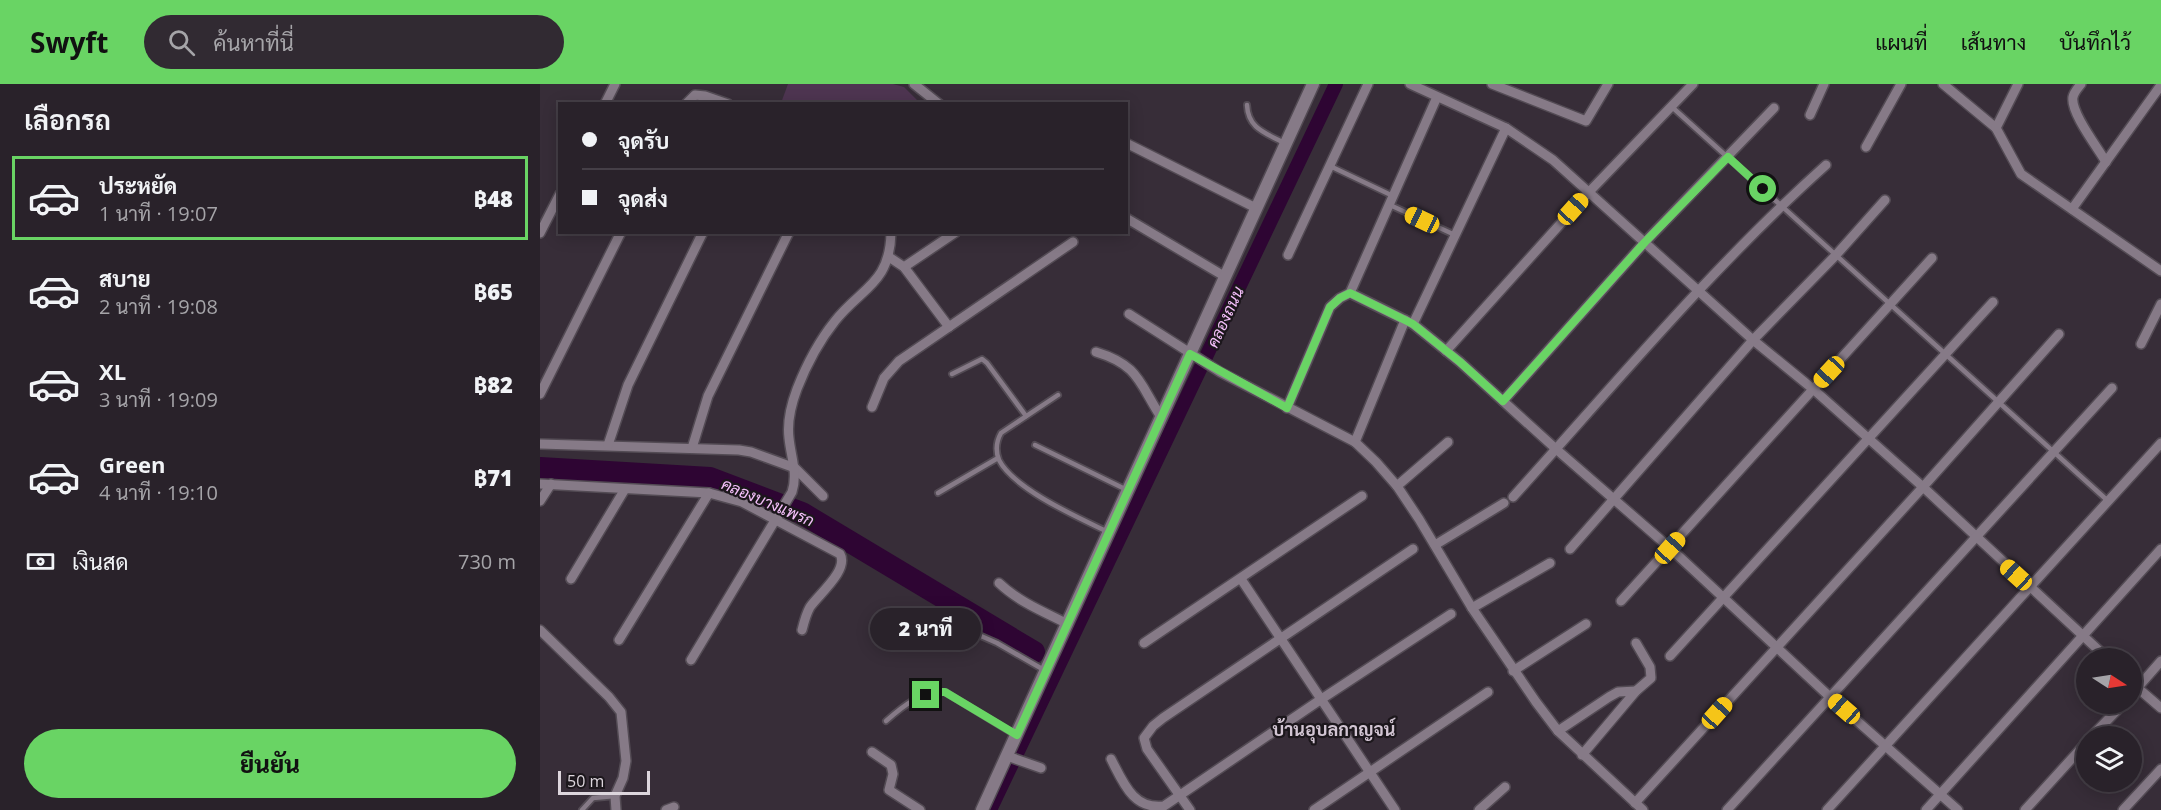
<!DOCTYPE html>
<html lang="th">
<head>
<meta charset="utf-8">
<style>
  :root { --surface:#29222a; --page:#312a32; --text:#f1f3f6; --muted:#a5a4a8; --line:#453f47; --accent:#69d464 }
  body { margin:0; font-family:"Open Sans",Sarabun,sans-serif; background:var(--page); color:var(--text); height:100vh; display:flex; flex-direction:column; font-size:22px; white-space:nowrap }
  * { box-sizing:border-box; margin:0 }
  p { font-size:20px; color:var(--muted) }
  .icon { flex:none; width:33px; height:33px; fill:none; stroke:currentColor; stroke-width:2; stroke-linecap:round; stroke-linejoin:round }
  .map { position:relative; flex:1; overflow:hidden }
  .panel { display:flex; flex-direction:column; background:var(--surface); width:540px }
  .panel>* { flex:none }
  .guide { position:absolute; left:18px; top:18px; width:570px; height:132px; border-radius:0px; box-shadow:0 3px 15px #0003,0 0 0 2px var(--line); display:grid; align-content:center; height:132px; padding:0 24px; background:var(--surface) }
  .needle { width:39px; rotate:102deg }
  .controls { position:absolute; left:1536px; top:564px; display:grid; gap:12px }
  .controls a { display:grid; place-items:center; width:66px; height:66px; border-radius:50%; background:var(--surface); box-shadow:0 3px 15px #0003,0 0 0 2px var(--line); font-size:30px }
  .scale { position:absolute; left:18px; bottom:15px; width:92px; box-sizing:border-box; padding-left:6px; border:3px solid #ddd6dd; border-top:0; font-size:16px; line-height:21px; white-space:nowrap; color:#ddd6dd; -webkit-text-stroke:4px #1c171c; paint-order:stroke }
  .end { position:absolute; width:27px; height:27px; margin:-14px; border:8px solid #69d464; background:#111; box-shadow:0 0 0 3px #111 }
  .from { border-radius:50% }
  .bubble { position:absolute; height:42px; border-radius:21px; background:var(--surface); box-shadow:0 3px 15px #0003,0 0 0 2px var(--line); font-size:20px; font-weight:800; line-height:42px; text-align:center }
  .car { position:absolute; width:18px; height:36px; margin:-18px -9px; border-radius:8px; box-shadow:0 0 4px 2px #0007; background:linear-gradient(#f5c518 24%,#345 0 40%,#f5c518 0 76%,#345 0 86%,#f5c518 0) }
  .guide b { display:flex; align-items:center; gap:21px; height:57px; font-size:22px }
  .guide b+b { border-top:2px solid var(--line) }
  .guide i { width:15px; height:15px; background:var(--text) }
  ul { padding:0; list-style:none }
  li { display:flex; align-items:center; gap:18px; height:84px; margin:0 12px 9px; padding:0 12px; border:3px solid transparent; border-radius:0px }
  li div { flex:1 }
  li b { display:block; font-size:22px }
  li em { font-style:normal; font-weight:800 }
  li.on { border-color:var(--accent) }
  li>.icon { width:54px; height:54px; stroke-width:1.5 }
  h2 { padding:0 24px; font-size:27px; line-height:72px }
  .pay { display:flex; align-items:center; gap:15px; height:66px; padding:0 24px; font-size:22px }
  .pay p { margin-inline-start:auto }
  .primary-button { display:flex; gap:12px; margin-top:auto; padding:12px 24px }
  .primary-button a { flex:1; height:69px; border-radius:36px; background:var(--accent); color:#111; font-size:24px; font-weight:800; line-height:69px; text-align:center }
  header { display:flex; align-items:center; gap:36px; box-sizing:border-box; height:84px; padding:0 30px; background:var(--accent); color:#111 }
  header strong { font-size:28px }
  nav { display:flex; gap:33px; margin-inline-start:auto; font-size:21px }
  .search { width:420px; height:54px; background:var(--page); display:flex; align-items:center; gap:15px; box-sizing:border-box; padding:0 21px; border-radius:33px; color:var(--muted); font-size:22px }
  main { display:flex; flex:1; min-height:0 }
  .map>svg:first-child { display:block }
  .green { fill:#4e3551 }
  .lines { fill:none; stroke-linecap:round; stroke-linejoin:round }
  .canal { stroke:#2e0533; stroke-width:14 }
  .river { stroke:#2e0533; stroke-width:22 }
  .service-casing { stroke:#534b54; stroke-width:8 }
  .minor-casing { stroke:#534b54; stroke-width:12 }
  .tertiary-casing { stroke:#534b54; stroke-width:15 }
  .service { stroke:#867a87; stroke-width:4.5 }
  .minor { stroke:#867a87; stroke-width:9 }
  .tertiary { stroke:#867a87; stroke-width:12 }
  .route { stroke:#69d464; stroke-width:8 }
  .labels { text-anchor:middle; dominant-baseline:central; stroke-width:4.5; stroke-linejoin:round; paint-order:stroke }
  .water-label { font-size:16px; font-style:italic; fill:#f5c0fb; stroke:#1c171c }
  .quarter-label { font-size:18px; font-weight:bold; fill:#d2c5d3; stroke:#1c171c }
</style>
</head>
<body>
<header>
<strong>Swyft</strong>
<div class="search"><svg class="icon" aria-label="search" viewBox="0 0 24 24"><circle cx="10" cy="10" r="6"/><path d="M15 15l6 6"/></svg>ค้นหาที่นี่</div>
<nav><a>แผนที่</a><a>เส้นทาง</a><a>บันทึกไว้</a></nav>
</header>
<main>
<section class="panel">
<h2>เลือกรถ</h2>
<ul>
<li class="on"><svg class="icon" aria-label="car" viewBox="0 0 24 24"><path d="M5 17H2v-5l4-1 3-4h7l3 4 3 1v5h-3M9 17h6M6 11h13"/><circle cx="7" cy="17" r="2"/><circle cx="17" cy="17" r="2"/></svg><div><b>ประหยัด</b><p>1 นาที · 19:07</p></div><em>฿48</em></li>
<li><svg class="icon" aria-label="car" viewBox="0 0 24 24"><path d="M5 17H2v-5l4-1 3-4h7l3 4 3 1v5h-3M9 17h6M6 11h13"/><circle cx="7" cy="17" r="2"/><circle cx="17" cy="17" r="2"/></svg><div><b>สบาย</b><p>2 นาที · 19:08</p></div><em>฿65</em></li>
<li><svg class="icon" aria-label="car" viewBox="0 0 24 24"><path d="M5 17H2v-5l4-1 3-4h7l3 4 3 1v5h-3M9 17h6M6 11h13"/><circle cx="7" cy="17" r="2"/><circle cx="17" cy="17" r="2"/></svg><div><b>XL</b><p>3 นาที · 19:09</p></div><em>฿82</em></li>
<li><svg class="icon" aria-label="car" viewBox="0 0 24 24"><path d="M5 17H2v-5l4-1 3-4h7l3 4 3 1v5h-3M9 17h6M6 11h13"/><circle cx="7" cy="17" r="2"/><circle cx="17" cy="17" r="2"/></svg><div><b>Green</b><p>4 นาที · 19:10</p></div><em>฿71</em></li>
</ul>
<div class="pay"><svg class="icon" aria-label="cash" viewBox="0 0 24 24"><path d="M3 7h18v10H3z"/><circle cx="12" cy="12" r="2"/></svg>เงินสด<p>730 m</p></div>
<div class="primary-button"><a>ยืนยัน</a></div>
</section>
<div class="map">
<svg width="1621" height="726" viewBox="0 0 1621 726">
  <rect width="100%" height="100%" fill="#372d38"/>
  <polygon class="green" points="248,0 353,0 364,3 380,19 241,19"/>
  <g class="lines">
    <polyline class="canal" points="450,726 796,0"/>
    <polyline class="river" points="0,384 170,394 262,429 494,568"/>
    <g class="service-casing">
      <g id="service">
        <path d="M707,21C708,45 726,49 746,60"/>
        <polyline points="1132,23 1568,417"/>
        <polyline points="790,82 853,112"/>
        <polyline points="850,121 915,151"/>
        <polyline points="412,290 442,275 447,279 486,332"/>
        <path d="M518,311L461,349C456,358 455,366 459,376C474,405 537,433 566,447"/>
        <polyline points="495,361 587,406"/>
        <polyline points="398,409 458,374"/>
        <polyline points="409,538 457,559 504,586"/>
        <path d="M346,637C363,622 381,607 405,608L474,650"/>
        <polyline points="42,726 53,714 75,712"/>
      </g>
    </g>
    <g class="minor-casing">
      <g id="minor">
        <polyline points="374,0 399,20"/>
        <polyline points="870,0 966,44 1013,76 1213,256 1273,305 1383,403 1567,574"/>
        <polyline points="952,0 1046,37 1068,0"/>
        <polyline points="1403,0 1456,44 1481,90 1621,187"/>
        <path d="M1541,0C1538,4 1534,8 1533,13C1530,28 1558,64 1566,78"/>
        <polyline points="65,20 75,0"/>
        <polyline points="146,20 155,11 165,12 188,20"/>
        <polyline points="1270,31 1284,0"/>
        <polyline points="1456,44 1478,0"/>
        <polyline points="586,59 716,124"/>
        <polyline points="1326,63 1361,0"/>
        <polyline points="1532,125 1621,1"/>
        <polyline points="586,134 684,192"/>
        <polyline points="0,149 20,110"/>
        <polyline points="748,171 828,0"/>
        <polyline points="349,173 364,183 409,243"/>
        <polyline points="364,183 416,148"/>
        <polyline points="810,209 873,240 920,278 1016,365 1130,464 1290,613 1418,726"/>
        <polyline points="589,230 680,288 815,358 836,378 857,402 879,435 932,524 996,618 1018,647 1103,726"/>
        <polyline points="873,240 966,44"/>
        <polyline points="1601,260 1621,220"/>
        <polyline points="906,267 1049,108 1153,0"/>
        <path d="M556,268C599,281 599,299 621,333"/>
        <polyline points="0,310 81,148"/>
        <polyline points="963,317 1105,158 1234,24"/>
        <polyline points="332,323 344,294 359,277 533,158"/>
        <polyline points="747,324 790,223 800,214 810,209 897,13"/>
        <polyline points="815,358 865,236"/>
        <polyline points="0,360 199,366 211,368 255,384 283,412"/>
        <polyline points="68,361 88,301 163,148"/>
        <polyline points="152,364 168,312 249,148"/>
        <path d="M0,400L169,409L202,418L300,470C309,486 279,510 270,523C266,530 264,538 262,546"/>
        <polyline points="857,402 908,358"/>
        <path d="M973,413C1075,300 1173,182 1286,81"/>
        <polyline points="0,417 11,400"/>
        <polyline points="895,461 964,419"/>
        <polyline points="1030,465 1213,256 1296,171 1345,116"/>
        <polyline points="31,495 85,405"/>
        <polyline points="701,495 855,726"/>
        <path d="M459,499C479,518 504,528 528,540"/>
        <polyline points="1081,517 1392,174"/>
        <polyline points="932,524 1010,479"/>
        <polyline points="0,546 69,613 81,628 86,677 83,694 75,712 76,726"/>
        <polyline points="79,556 169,409"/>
        <polyline points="604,559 822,412"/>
        <polyline points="1130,572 1453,218"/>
        <path d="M151,576L252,408C258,389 251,374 249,354C247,338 251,321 257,305C266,282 279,257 295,237C322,203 350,200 351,148"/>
        <polyline points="973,587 1046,540"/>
        <polyline points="1592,599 1621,624"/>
        <polyline points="1592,610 1621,577"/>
        <polyline points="1018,647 1069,613 1078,608 1096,607"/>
        <polyline points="1552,652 1583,620"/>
        <polyline points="332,668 351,681 353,690 349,706 380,726"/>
        <polyline points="1042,671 1096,607 1111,594 1110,583 1096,559"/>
        <polyline points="467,672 501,684"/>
        <path d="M571,675C583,698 593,726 624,722L780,616L911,530"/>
        <polyline points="1095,719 1383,403 1519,250"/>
        <polyline points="126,726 134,723"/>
        <polyline points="650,726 607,665 604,654 613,642 623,634 873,465"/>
        <polyline points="774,726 948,608"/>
        <polyline points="939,726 965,703"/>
        <polyline points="1187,726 1572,304"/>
        <polyline points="1287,726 1621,359"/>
        <polyline points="1386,726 1621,465"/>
        <polyline points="1485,726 1546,659"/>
        <polyline points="1583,726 1621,685"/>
      </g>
    </g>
    <g class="tertiary-casing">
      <polyline id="tertiary" points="442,726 773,0"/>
    </g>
    <use href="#service" class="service"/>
    <use href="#minor" class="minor"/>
    <use href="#tertiary" class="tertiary"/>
  </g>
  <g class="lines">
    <polyline class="route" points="386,611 396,608 405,608 477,651 650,270 747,324 790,223 800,214 810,209 873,240 920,278 963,317 1105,158 1188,73 1223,105"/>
  </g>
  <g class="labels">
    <g class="water-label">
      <text transform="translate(685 233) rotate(-65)">คลองถนน</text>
      <text transform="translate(228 418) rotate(23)">คลองบางแพรก</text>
    </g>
    <g class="quarter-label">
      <text x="794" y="645">บ้านอุบลกาญจน์</text>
    </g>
  </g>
</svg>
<div class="controls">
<a><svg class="needle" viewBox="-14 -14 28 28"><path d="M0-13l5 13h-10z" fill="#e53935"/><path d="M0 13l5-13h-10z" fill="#a5a4a8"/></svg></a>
<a><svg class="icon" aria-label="layers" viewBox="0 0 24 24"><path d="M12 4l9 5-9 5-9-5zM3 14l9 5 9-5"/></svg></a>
</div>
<div class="scale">50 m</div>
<i class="end from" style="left:1223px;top:105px"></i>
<i class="end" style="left:386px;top:611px"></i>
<div class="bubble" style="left:330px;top:524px;width:111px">2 นาที</div>
<i class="car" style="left:1033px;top:125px;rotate:42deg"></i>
<i class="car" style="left:882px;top:136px;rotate:295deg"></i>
<i class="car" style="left:1289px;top:288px;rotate:223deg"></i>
<i class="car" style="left:1130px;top:464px;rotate:42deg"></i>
<i class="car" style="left:1476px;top:491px;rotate:312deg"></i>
<i class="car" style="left:1304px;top:625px;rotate:311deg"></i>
<i class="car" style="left:1177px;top:629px;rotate:42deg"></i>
<div class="guide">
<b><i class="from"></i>จุดรับ</b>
<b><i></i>จุดส่ง</b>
</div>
</div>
</main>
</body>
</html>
